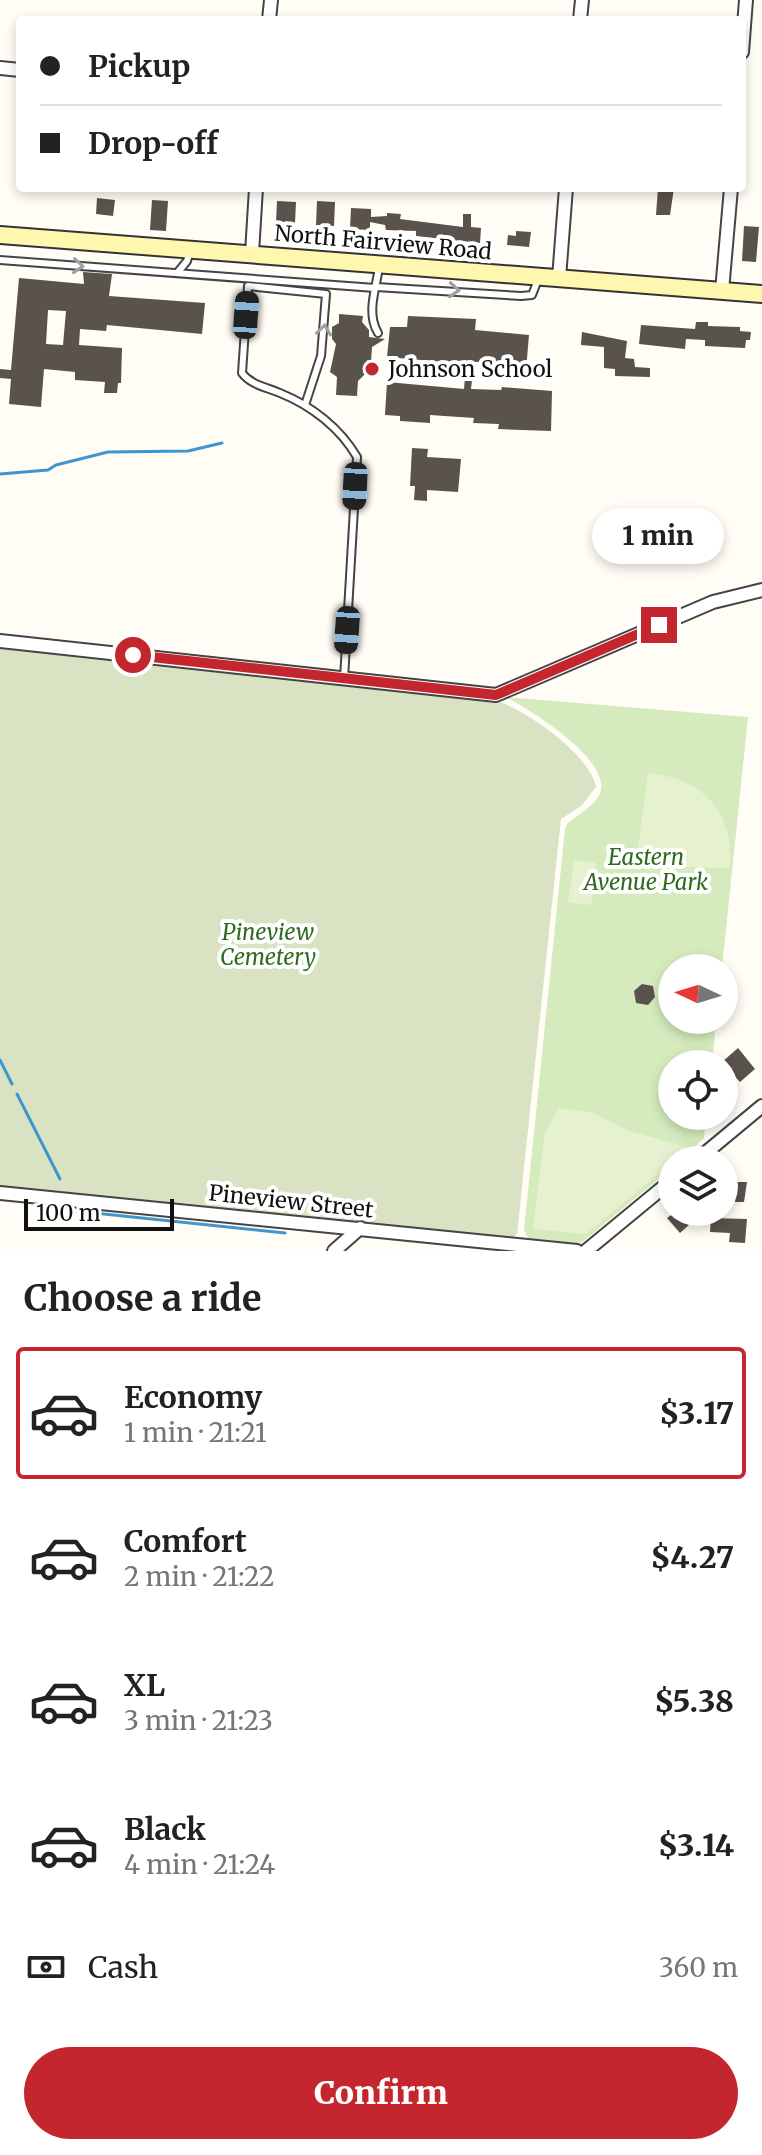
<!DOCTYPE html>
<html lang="en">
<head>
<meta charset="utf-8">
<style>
  :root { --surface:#fff; --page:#f2f2f2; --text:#222; --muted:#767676; --line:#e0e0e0; --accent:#c4262e }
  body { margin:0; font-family:Merriweather,serif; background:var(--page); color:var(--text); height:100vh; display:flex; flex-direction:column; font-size:30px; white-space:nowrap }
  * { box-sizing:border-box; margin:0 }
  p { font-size:26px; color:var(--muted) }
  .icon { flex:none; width:44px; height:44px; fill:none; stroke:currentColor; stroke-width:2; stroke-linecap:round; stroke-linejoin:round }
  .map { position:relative; height:1251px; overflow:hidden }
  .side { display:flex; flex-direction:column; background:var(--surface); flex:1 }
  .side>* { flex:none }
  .banner { position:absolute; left:16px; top:16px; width:730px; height:176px; border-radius:8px; box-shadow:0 4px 12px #0003; display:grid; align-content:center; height:176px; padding:0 24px; background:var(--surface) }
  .needle { width:52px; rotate:274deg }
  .buttons { position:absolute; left:658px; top:954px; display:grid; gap:16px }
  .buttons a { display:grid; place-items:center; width:80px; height:80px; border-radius:50%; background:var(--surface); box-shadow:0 4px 12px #0003; font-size:40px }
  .scale { position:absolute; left:24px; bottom:20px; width:150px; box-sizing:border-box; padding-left:8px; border:4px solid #111; border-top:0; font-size:22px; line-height:28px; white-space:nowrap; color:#111; -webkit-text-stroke:6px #fff; paint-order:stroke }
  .end { position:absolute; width:36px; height:36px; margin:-18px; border:10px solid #c4262e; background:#fff; box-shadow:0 0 0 4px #fff }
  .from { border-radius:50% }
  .bubble { position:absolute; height:56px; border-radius:28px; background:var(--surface); box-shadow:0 4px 12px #0003; font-size:26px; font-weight:800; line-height:56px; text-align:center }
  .car { position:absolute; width:24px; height:48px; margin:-24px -12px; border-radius:10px; box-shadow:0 0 6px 2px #0007; background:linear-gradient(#222 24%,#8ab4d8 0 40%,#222 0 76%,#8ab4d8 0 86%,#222 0) }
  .banner b { display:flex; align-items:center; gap:28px; height:76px; font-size:30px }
  .banner b+b { border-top:2px solid var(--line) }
  .banner i { width:20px; height:20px; background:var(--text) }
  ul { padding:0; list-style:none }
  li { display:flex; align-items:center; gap:24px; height:132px; margin:0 16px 12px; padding:0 8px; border:4px solid transparent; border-radius:8px }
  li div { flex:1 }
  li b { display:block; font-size:30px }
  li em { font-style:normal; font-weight:800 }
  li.selected { border-color:var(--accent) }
  li>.icon { width:72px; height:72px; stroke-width:1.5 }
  h2 { padding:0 24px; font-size:36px; line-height:96px }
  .pay { display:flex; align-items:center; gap:20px; height:88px; padding:0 24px; font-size:30px }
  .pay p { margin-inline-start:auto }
  .primary-button { display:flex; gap:16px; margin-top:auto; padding:16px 24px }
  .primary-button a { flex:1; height:92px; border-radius:48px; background:var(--accent); color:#fff; font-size:32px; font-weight:800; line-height:92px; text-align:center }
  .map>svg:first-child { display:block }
  .green { fill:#d5ebbd }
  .cemetery { fill:#d9e3c4 }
  .pitch { fill:#e6f2cf }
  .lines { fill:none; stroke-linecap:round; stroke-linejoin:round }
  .stream { stroke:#3f96cf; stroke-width:3 }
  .building { fill:#5a524d; fill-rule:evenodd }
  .lane-casing { stroke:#444; stroke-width:10 }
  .street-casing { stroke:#444; stroke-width:16 }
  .secondary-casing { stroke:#333; stroke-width:20 }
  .lane { stroke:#fff; stroke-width:6 }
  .street { stroke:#fff; stroke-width:12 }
  .secondary { stroke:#fff6b0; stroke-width:16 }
  .oneway { stroke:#a0a0a0 }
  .route { stroke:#c4262e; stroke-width:10 }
  .poi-dot { fill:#c4262e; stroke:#fff; stroke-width:3 }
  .labels { text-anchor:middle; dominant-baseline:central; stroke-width:8; stroke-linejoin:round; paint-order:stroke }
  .street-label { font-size:22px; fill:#111; stroke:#fff }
  .poi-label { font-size:22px; fill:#111; stroke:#fff; text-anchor:start }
  .park-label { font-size:22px; font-style:italic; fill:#2f6b1f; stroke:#fff }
</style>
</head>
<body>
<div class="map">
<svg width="762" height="1251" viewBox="0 0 762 1251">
  <rect width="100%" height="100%" fill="#fffdf5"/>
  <path class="green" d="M506,697L748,717L722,968H672V1020H716L712,1064H672V1116H706L704,1138L681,1160H672V1168L580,1244L528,1238L524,1230L565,829L567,824C577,815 595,806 600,793C612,760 530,710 506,697Z"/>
  <path class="cemetery" d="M0,645L494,700C525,709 590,754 596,787L581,806L561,819L517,1234L512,1238L0,1187Z"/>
  <g class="pitch">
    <path d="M648,773C703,778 734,812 730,868L648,866L637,856Z"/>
    <polygon points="574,860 596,863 591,905 568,902"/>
    <polygon points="559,1108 593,1113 629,1131 687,1147 687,1150 586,1234 533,1229 545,1132"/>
  </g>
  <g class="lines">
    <g class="stream">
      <polyline points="0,474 48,470 56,465 108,452 188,451 222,443"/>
      <polyline points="0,1060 12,1084"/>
      <polyline points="17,1094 60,1179"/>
      <polyline points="85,1212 285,1233"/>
    </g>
  </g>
  <g class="building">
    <polygon points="658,188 674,188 670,215 656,215"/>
    <polygon points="97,198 115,200 113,216 96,214"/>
    <polygon points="152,200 168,201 166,231 150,230"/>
    <polygon points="277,201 296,202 295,223 276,222"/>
    <polygon points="317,201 335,202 334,226 316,225"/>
    <polygon points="351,208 371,209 371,217 387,216 387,213 401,214 400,219 463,227 463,214 471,214 471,227 481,228 480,243 416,236 416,231 386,230 385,225 370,222 370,230 350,229"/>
    <polygon points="744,226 759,227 756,262 742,261"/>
    <polygon points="516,231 531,232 529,247 507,245 508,235 516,236"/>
    <path d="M83,272L112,274L109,296L205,303L202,334L107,325L106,331L80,329L79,345L122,348L121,383H118L117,393H104L105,382L75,380V372L44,369L41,407L9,404L11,379L0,378V369L11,370L19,278L84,284ZM48,310L66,311L63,345L46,344Z"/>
    <polygon points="339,314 363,316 362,322 369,330 369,337 385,339 372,347 371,362 367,360 367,372 358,381 357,396 336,395 337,377 330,372 336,344 332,339 332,327 339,323"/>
    <polygon points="408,316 476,319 475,330 529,335 526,370 499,369 500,366 489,362 474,362 471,389 501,390 502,387 552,391 551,431 498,429 499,424 473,423 474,418 430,415 430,423 400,421 400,416 385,415 387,382 464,389 466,364 387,357 390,327 407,327"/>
    <polygon points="696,322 708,322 708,326 740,327 740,331 751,332 750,340 746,340 745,348 705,346 705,340 686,339 685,349 639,344 641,325 695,329"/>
    <polygon points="582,332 627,341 625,358 634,359 635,367 650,368 650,377 615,376 615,369 604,368 604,347 581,345"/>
    <polygon points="412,448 428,449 427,457 461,459 458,492 427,490 427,501 414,500 415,486 410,486"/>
    <polygon points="642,984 653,986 655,997 648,1005 636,1003 634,991"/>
    <polygon points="738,1048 755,1069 740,1082 722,1062"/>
    <polygon points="724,1182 747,1182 744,1202 733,1202 733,1196 724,1196"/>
    <polygon points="674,1213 700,1215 680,1233 667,1218"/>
    <polygon points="711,1218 747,1219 745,1243 729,1242 730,1233 710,1232"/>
  </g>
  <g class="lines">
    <g class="lane-casing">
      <g id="lane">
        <polyline points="0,260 375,288"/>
        <polyline points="178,272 187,261 190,251"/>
        <polyline points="376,287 521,296 532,295 539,277"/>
        <path d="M378,333C366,313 376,289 379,267"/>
        <path d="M305,405L321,356L326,294L248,286L242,373C251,385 266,387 280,393C312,406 340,428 357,457L344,679"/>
      </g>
    </g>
    <g class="street-casing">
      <g id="street">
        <polyline points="269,20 271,0"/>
        <polyline points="580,20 582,0"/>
        <polyline points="742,52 746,0"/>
        <polyline points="0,68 20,70"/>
        <polyline points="252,253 256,188"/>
        <polyline points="559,278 566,188"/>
        <polyline points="722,291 731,188"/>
        <polyline points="0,641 496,695 713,602 762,590"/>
        <polyline points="697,1160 762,1106"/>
        <polyline points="0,1193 577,1251"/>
        <polyline points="334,1251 360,1228"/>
        <polyline points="586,1251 672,1180"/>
      </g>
    </g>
    <g class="secondary-casing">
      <polyline id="secondary" points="0,235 762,294"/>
    </g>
    <use href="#lane" class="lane"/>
    <use href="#street" class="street"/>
    <use href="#secondary" class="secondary"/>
  </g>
  <defs><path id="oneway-chevron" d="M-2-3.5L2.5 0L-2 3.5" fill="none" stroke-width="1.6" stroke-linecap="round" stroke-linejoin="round" transform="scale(2)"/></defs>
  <g class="oneway">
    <use href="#oneway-chevron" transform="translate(78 266) rotate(5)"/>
    <use href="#oneway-chevron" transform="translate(454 290) rotate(4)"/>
    <use href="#oneway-chevron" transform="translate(324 330) rotate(-83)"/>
  </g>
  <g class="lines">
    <polyline class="route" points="133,655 496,695 659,625"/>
  </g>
  <circle class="poi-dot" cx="372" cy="369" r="8"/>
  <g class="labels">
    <g class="street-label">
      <text transform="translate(383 242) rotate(5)">North Fairview Road</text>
      <text transform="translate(291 1201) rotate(6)">Pineview Street</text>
    </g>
    <g class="poi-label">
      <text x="388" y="369">Johnson School</text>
    </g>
    <g class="park-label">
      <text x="646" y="857">Eastern<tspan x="646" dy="25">Avenue Park</tspan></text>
      <text x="268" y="932">Pineview<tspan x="268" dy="25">Cemetery</tspan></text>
    </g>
  </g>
</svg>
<div class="buttons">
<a><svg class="needle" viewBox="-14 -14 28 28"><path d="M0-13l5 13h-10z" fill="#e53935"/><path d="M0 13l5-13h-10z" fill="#767676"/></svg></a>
<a><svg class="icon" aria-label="locate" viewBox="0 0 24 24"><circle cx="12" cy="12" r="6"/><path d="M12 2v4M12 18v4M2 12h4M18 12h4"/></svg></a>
<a><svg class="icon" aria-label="layers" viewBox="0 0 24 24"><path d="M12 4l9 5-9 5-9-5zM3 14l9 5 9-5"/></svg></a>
</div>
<div class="scale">100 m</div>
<i class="end from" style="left:133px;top:655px"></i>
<i class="end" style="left:659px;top:625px"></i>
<div class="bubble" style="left:592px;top:508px;width:132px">1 min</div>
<i class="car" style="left:246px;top:315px;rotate:4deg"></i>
<i class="car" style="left:355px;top:486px;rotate:183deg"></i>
<i class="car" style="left:347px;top:630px;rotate:184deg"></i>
<div class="banner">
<b><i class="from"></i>Pickup</b>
<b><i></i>Drop-off</b>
</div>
</div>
<section class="side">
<h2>Choose a ride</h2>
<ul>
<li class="selected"><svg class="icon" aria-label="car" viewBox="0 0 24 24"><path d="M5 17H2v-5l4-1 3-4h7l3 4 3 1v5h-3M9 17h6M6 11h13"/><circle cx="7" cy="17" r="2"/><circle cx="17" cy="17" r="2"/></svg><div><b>Economy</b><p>1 min · 21:21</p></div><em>$3.17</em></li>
<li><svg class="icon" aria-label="car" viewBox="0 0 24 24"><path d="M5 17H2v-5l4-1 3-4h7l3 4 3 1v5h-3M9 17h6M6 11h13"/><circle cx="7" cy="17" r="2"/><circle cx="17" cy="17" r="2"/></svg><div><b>Comfort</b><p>2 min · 21:22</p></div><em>$4.27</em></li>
<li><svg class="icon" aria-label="car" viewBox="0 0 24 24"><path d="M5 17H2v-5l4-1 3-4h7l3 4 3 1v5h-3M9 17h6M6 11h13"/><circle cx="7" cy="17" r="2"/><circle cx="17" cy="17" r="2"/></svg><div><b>XL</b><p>3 min · 21:23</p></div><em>$5.38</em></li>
<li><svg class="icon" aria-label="car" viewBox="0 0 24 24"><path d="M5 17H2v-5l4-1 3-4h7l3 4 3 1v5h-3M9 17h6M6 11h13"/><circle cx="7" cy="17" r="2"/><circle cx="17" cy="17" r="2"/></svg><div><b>Black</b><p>4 min · 21:24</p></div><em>$3.14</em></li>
</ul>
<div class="pay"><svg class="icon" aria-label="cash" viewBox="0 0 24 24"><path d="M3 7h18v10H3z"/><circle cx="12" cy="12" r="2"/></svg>Cash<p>360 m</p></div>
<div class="primary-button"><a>Confirm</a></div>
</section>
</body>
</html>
